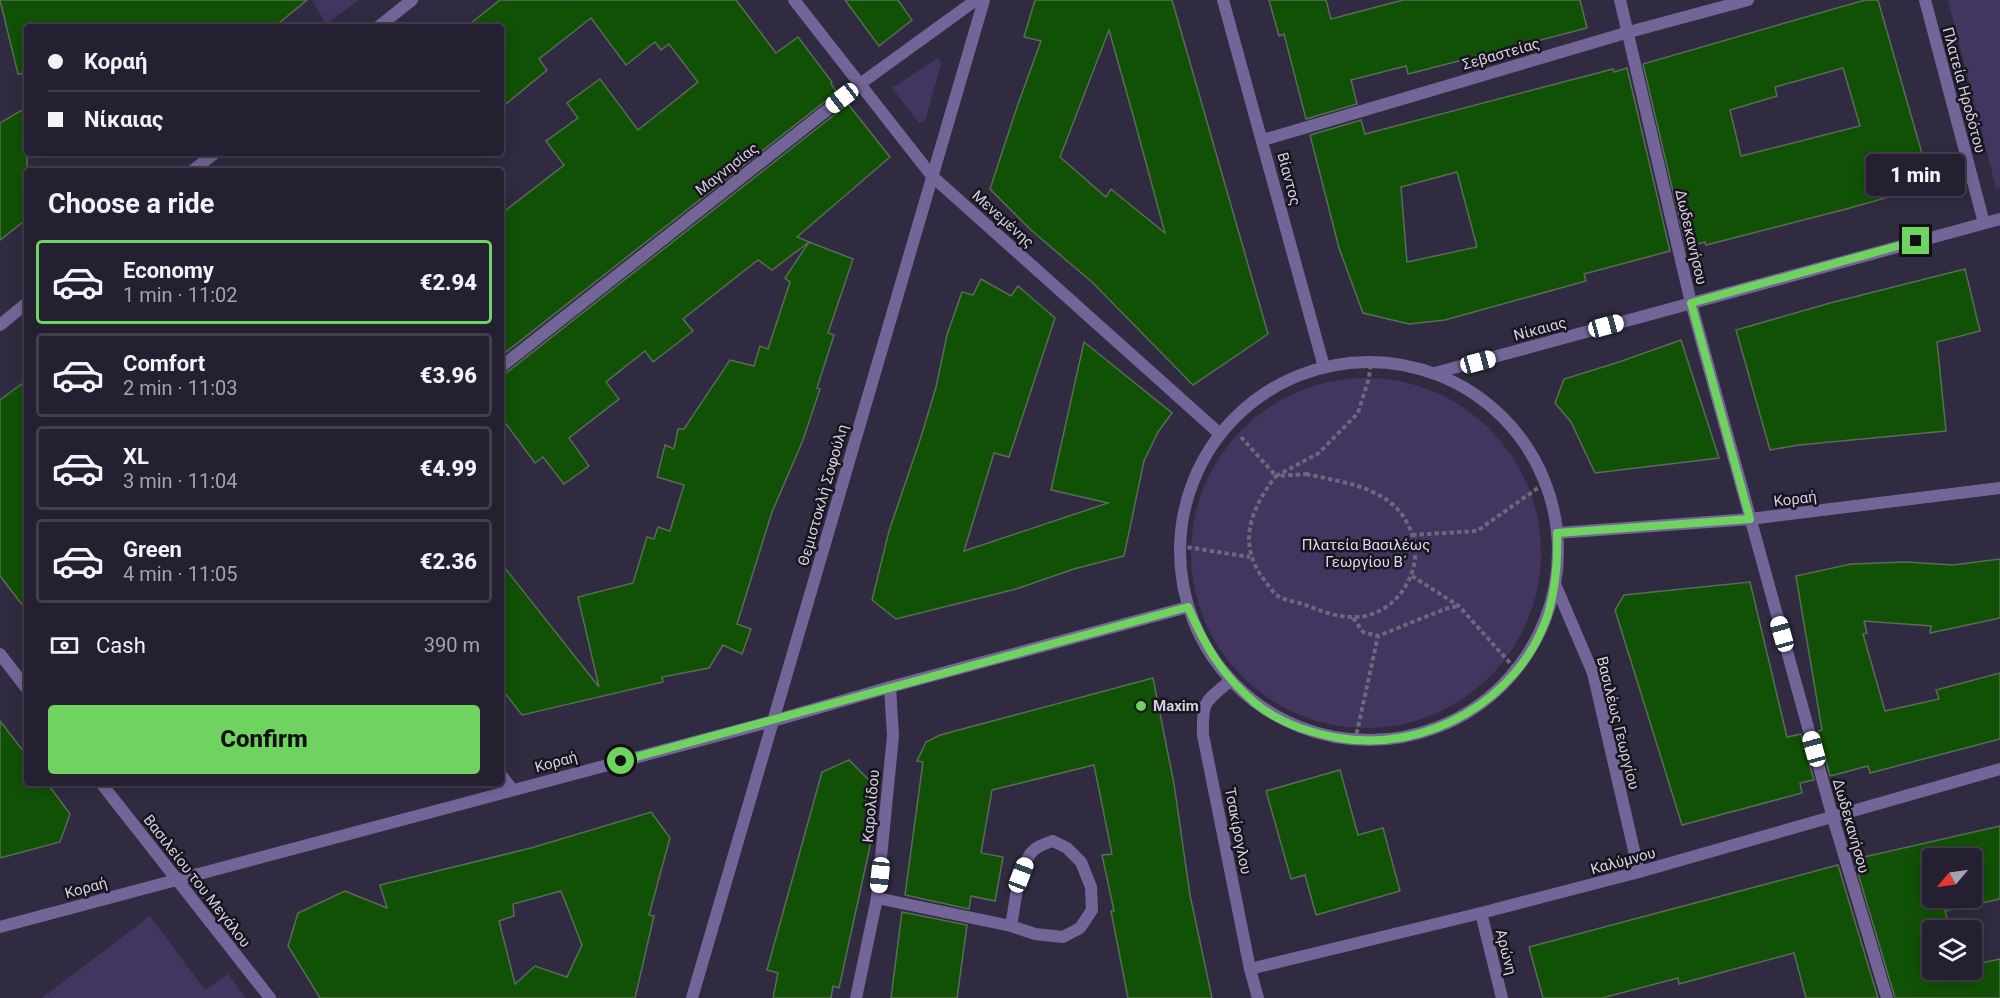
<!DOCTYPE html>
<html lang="en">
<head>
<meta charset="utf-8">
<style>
  :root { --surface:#252031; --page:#2d2839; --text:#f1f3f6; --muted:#a3a3ab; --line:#423e4d; --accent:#6fd360 }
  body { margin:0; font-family:Roboto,sans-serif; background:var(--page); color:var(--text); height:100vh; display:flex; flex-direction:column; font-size:22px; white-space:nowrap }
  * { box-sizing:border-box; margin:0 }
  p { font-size:20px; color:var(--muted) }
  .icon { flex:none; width:33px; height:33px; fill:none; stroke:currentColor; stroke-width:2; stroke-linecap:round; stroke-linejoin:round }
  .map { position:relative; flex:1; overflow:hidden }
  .panel { position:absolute; left:24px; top:168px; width:480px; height:618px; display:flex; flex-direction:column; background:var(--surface); border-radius:6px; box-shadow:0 3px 15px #0003,0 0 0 2px var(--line) }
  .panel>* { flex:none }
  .hud { position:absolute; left:24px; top:24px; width:480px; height:132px; border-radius:6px; box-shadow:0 3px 15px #0003,0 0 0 2px var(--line); display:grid; align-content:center; height:132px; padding:0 24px; background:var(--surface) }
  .needle { width:39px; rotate:241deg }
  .buttons { position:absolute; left:1922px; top:848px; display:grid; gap:12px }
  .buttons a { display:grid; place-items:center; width:60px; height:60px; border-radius:6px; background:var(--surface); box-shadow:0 3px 15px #0003,0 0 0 2px var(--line); font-size:30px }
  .end { position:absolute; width:27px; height:27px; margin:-14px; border:8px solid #6fd360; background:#111; box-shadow:0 0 0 3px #111 }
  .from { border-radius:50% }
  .bubble { position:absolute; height:42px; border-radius:6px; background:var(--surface); box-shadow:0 3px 15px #0003,0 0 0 2px var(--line); font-size:20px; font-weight:800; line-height:42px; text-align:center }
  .car { position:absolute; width:18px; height:36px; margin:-18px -9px; border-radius:8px; box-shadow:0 0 4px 2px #0007; background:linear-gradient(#fff 24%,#345 0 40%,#fff 0 76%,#345 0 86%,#fff 0) }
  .hud b { display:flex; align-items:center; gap:21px; height:57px; font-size:22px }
  .hud b+b { border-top:2px solid var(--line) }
  .hud i { width:15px; height:15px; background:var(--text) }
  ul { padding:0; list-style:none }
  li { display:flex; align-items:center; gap:18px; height:84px; margin:0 12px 9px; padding:0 12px; border:3px solid var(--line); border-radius:6px }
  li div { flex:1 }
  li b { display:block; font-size:22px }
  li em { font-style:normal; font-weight:800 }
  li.selected { border-color:var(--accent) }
  li>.icon { width:54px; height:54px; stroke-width:1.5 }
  h2 { padding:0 24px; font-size:27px; line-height:72px }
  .pay { display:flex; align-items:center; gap:15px; height:66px; padding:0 24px; font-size:22px }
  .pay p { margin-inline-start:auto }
  .cta { display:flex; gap:12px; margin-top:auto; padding:12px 24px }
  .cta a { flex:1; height:69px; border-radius:6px; background:var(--accent); color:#111; font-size:24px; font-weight:800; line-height:69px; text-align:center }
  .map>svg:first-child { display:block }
  .green { fill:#423560 }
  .building { fill:#115105; stroke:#596c56; stroke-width:1.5; fill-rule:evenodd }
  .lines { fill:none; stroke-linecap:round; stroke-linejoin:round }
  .path { stroke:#6c677a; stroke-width:4; stroke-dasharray:4.5 3; stroke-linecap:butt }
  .service { stroke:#746599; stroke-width:12 }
  .minor { stroke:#746599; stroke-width:12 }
  .route { stroke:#6fd360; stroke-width:8 }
  .poi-dot { fill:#6fd360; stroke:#18151f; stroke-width:2 }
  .labels { text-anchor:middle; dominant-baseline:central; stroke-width:5; stroke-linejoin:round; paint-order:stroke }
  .street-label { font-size:15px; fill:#d3cfde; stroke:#18151f }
  .park-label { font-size:15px; fill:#ded9ef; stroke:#18151f }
  .poi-label { font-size:15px; font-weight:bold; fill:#d3cfde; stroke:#18151f; text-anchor:start }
</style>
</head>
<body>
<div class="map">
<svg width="2000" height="998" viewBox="0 0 2000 998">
  <rect width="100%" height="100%" fill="#312b41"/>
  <g class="green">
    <polygon points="312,0 359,0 326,24"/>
    <polygon points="1948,0 2000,0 2000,187 1996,188"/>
    <polygon points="938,58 941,64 925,121 919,123 892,88"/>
    <circle cx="1366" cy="553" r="175"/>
    <polygon points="150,916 205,990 228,974 246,998 42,998"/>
  </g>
  <g class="building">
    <polygon points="0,0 307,0 274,27 27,27 27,73 18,74"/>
    <polygon points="500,0 736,0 776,53 798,37 832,82 831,84 837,92 501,356 501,214 564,165 546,141 578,118 567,103 600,79 638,130 698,82 669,44 661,50 655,42 626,65 591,18 539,59 547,70 501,108 501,27 466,27"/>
    <polygon points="845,0 898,0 912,20 879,46"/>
    <path d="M1035,0H1172L1268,334L1193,385L1093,283L1031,230L990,189L1017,107L1041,41L1024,37ZM1109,30L1133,115L1165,233L1111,189L1106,197L1060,157Z"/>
    <polygon points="1269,0 1326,0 1331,19 1403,0 1580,0 1587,28 1408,74 1406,66 1351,80 1357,104 1306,119 1284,34 1279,36"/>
    <path d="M1865,0H1878L1931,185L1850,208L1706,245L1705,242L1686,247L1643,64ZM1843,68L1860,126L1741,156L1730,110L1777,96L1775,87Z"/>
    <path d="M1627,68L1670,251L1584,274L1586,281L1445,320L1409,324L1363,313L1339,248L1310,135L1361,120L1365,134L1613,69L1614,72ZM1457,172L1477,247L1407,262L1401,187Z"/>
    <polygon points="848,104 890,157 797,237 809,242 772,270 758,260 683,319 693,331 653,362 645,351 606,382 619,399 569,438 589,466 564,484 543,457 535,463 501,417 501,375 506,373"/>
    <polygon points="27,107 27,219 0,240 0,123"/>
    <polygon points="809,242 853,259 828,333 834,335 817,388 820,389 803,440 772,512 737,624 751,629 742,654 723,645 709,668 662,677 663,682 522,715 501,688 501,563 599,687 578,597 633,583 647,537 654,539 658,527 670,531 684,485 657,477 665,445 674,449 678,429 684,429 730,360 754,366 760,346 768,349 790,282 785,278"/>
    <polygon points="1965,269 1980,331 1937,342 1946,431 1799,445 1770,450 1736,330 1830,303"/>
    <polygon points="981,279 1011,296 1018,286 1055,318 1009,457 994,453 964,551 1108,503 1051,490 1084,342 1172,413 1158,432 1144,461 1124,556 1074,569 1016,589 896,619 872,600 889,531 921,437 936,387 947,335 962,292 973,295"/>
    <polygon points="1681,340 1719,458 1595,473 1571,422 1555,403 1564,379 1619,362"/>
    <polygon points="27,380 27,611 0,576 0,400"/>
    <polygon points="2000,559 2000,618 1930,633 1931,626 1864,621 1867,633 1863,634 1885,711 1939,699 1936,690 2000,673 2000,739 1870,773 1868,766 1830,776 1818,731 1822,730 1796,576 1851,564 1906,562 1953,565"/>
    <polygon points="1750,582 1787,737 1801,734 1814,780 1800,783 1802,793 1682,825 1615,610 1624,595"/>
    <polygon points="1153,678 1174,784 1190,895 1212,998 1128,998 1111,911 1114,911 1102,855 1112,854 1094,765 992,790 981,853 1003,857 995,901 971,896 969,909 905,895 923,762 917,761 926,742 940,735"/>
    <polygon points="0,721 27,756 27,783 47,783 70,814 60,842 0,858"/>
    <polygon points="849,760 869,780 874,828 839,988 833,986 831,998 773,998 778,973 767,970 822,772"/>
    <polygon points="1340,770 1358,835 1383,828 1400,891 1316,915 1305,875 1291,879 1266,791"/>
    <path d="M651,812L670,838L649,915L654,916L635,998H320L288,946L298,913L345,891L387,908L380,885L531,848ZM561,891L582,945L567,977L535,966L515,984L499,921L514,916L513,904Z"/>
    <path d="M2000,826V899L1945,911L1948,921L1943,922L1945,930H1932V969H1971V965L2000,959V998H1895L1854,860L1864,857ZM1932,858H1971V897H1932Z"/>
    <polygon points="1838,865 1878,998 1806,998 1794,953 1679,984 1678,978 1602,998 1543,998 1529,947"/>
    <polygon points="902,912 967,925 957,998 891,998"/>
  </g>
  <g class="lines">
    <g class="path">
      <polyline points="1241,437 1276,476 1319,453 1358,413 1369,378 1371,361"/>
      <path d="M1306,474C1350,484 1401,488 1414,541C1422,577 1391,619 1352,617C1336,617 1322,611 1308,606C1299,602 1285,601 1278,596C1273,593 1269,586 1266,582C1236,546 1250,509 1276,476Z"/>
      <polyline points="1412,535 1477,531 1545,483"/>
      <polyline points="1180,546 1250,557"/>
      <polyline points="1412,576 1459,606 1517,671"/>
      <polyline points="1353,618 1363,632 1378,636 1445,609 1458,606"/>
      <polyline points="1355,741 1378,636"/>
    </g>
    <path class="service" d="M877,898L1011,926L1035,934L1063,937L1080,928L1092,910L1091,887L1081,862L1067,848L1053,841C1044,844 1034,847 1029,856C1017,873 1015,906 1011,926"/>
    <g class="minor">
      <polyline points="794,0 932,176 1220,434"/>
      <polyline points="1223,0 1324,367"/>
      <polyline points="1620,0 1691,303 1833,818 1887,998"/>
      <polyline points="1925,0 1984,223"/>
      <polyline points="378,27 412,0"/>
      <polyline points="1263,140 1629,32 1748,0"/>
      <polyline points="192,171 215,153"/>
      <polyline points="0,325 27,303"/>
      <circle cx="1369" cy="551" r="189"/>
      <polyline points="501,367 860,84 976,0"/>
      <polyline points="1435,373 2000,219"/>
      <polyline points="1557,533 1750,519 2000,488"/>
      <polyline points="1555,584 1593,673 1639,872"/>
      <polyline points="0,654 27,689"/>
      <path d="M1231,680C1205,702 1202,700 1203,735L1250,969L1258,998"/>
      <polyline points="501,775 512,789"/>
      <polyline points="101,783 270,998"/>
      <polyline points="1481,913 1502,998"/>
      <polyline points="0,927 773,721 890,687 1188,607"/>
      <polyline points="1250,969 1481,913 1639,872 2000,769"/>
      <polyline points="692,998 984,0"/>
      <polyline points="856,998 877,898 893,736 890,687"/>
    </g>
  </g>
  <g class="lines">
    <path class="route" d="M621,761L1188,607C1206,647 1221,674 1255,703C1278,722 1310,733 1339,738C1426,753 1520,700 1548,614C1556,587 1558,561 1557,533L1750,519L1691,303L1916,241"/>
  </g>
  <circle class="poi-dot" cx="1141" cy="706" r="6"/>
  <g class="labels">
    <g class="street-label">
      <text transform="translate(1501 54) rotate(-16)">Σεβαστείας</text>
      <text transform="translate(1964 90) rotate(75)">Πλατεία Ηροδότου</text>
      <text transform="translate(727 169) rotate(-38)">Μαγνησίας</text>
      <text transform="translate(1289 179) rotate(75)">Βίαντος</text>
      <text transform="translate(1003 219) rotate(42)">Μενεμένης</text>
      <text transform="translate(1691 237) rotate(77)">Δωδεκανήσου</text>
      <text transform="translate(1540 329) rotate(-15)">Νίκαιας</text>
      <text transform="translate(823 495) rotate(-74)">Θεμιστοκλή Σοφούλη</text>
      <text transform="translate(1795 499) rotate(-7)">Κοραή</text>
      <text transform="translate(1618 723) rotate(76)">Βασιλέως Γεωργίου</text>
      <text transform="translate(556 762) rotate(-15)">Κοραή</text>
      <text transform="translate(871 806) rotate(-85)">Καρολίδου</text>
      <text transform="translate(1851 826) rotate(74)">Δωδεκανήσου</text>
      <text transform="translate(1238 831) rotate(79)">Τσακίρογλου</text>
      <text transform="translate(1623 861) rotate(-15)">Καλύμνου</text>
      <text transform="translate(197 881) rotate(52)">Βασιλείου του Μεγάλου</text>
      <text transform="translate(86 888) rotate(-15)">Κοραή</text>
      <text transform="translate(1506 952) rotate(76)">Αρώνη</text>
    </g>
    <g class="park-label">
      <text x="1366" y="545">Πλατεία Βασιλέως<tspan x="1366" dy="17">Γεωργίου Β΄</tspan></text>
    </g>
    <g class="poi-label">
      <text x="1153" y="706">Maxim</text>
    </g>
  </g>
</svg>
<div class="buttons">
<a><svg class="needle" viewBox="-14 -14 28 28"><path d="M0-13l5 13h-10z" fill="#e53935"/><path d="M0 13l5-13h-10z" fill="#a3a3ab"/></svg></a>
<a><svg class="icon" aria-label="layers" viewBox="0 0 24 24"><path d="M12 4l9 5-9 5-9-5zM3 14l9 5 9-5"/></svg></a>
</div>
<i class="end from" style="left:621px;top:761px"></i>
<i class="end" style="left:1916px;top:241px"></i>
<div class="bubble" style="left:1866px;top:154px;width:99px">1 min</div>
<i class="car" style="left:842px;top:98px;rotate:232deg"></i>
<i class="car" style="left:1606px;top:326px;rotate:75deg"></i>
<i class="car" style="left:1478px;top:362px;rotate:75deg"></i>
<i class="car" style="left:1782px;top:634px;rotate:344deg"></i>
<i class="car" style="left:1814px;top:749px;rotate:345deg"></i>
<i class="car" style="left:880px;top:875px;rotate:186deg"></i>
<i class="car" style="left:1021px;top:875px;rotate:21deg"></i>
<div class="hud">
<b><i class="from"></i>Κοραή</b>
<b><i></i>Νίκαιας</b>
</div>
<section class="panel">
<h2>Choose a ride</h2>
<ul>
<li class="selected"><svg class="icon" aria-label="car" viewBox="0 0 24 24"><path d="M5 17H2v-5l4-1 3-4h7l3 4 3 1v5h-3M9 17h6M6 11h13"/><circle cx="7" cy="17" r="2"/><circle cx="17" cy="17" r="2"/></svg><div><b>Economy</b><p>1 min · 11:02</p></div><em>€2.94</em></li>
<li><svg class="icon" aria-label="car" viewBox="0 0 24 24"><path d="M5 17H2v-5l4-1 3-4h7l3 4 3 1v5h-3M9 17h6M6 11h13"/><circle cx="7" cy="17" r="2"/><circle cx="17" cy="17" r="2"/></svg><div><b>Comfort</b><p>2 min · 11:03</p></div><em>€3.96</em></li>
<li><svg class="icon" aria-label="car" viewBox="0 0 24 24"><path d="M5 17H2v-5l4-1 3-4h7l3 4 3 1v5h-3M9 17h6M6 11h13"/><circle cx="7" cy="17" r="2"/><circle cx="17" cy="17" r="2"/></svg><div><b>XL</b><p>3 min · 11:04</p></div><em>€4.99</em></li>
<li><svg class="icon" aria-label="car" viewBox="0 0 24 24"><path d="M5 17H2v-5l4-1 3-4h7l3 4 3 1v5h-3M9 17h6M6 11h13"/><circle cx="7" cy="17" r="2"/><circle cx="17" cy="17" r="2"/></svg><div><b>Green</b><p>4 min · 11:05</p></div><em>€2.36</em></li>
</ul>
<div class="pay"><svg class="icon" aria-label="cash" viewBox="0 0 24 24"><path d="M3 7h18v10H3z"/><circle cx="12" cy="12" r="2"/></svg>Cash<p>390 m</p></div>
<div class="cta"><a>Confirm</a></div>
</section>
</div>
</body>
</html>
